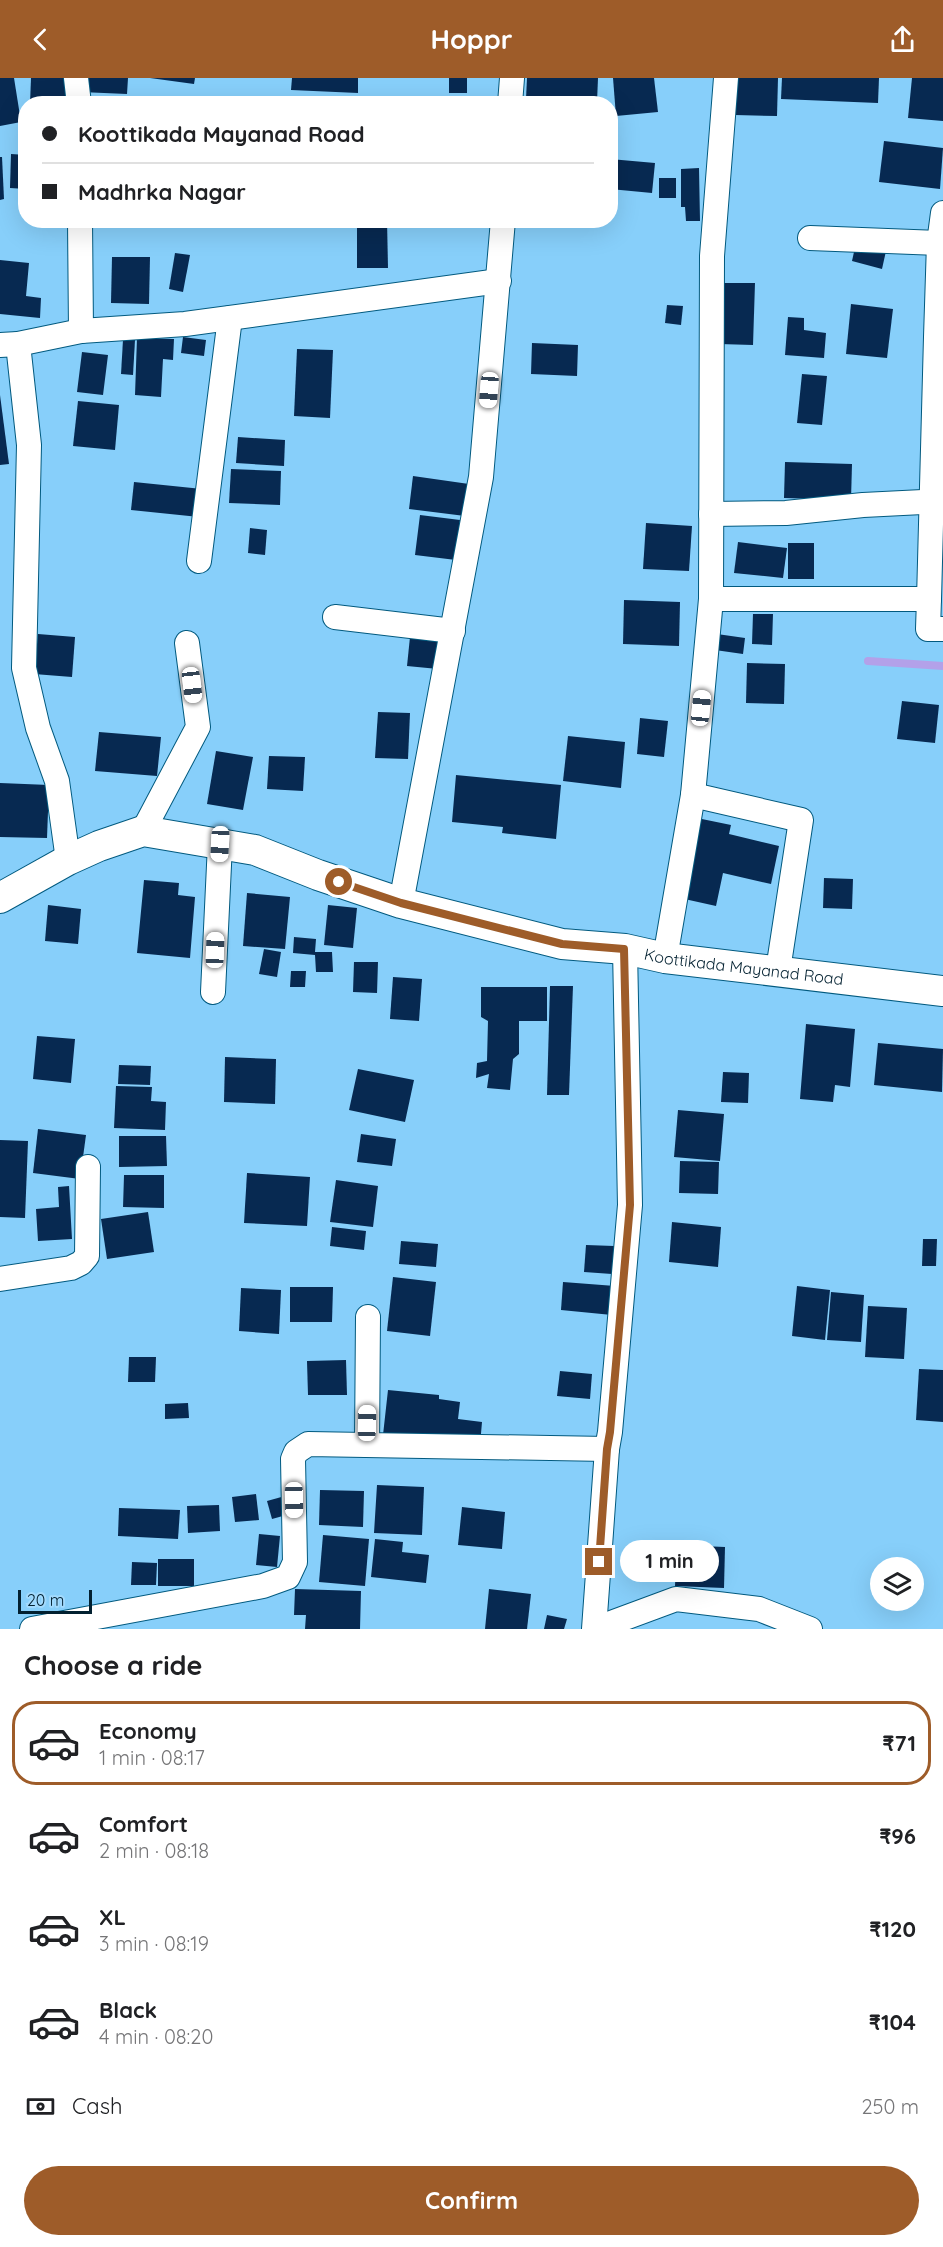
<!DOCTYPE html>
<html lang="en">
<head>
<meta charset="utf-8">
<style>
  :root { --surface:#fff; --page:#f6f6f6; --text:#202124; --muted:#757577; --line:#e0e0e0; --accent:#9e5c29 }
  body { margin:0; font-family:Quicksand,sans-serif; background:var(--page); color:var(--text); height:100vh; display:flex; flex-direction:column; font-size:22px; white-space:nowrap }
  * { box-sizing:border-box; margin:0 }
  p { font-size:20px; color:var(--muted) }
  .icon { flex:none; width:33px; height:33px; fill:none; stroke:currentColor; stroke-width:2; stroke-linecap:round; stroke-linejoin:round }
  .map { position:relative; height:1551px; overflow:hidden }
  .details { display:flex; flex-direction:column; background:var(--surface); flex:1 }
  .details>* { flex:none }
  .top-card { position:absolute; left:18px; top:18px; width:600px; height:132px; border-radius:24px; box-shadow:0 6px 24px #0002; display:grid; align-content:center; height:132px; padding:0 24px; background:var(--surface) }
  .fabs { position:absolute; left:870px; top:1479px; display:grid; gap:12px }
  .fabs a { display:grid; place-items:center; width:54px; height:54px; border-radius:50%; background:var(--surface); box-shadow:0 6px 24px #0002; font-size:30px }
  .scale { position:absolute; left:18px; bottom:15px; width:74px; box-sizing:border-box; padding-left:6px; border:3px solid #022030; border-top:0; font-size:16px; line-height:21px; white-space:nowrap; color:#022030; -webkit-text-stroke:4px #a2dafd; paint-order:stroke }
  .end { position:absolute; width:27px; height:27px; margin:-14px; border:8px solid #9e5c29; background:#fff; box-shadow:0 0 0 3px #fff }
  .from { border-radius:50% }
  .bubble { position:absolute; height:42px; border-radius:21px; background:var(--surface); box-shadow:0 6px 24px #0002; font-size:20px; font-weight:700; line-height:42px; text-align:center }
  .car { position:absolute; width:18px; height:36px; margin:-18px -9px; border-radius:8px; box-shadow:0 0 4px 2px #0007; background:linear-gradient(#fff 24%,#345 0 40%,#fff 0 76%,#345 0 86%,#fff 0) }
  .top-card b { display:flex; align-items:center; gap:21px; height:57px; font-size:22px }
  .top-card b+b { border-top:2px solid var(--line) }
  .top-card i { width:15px; height:15px; background:var(--text) }
  ul { padding:0; list-style:none }
  li { display:flex; align-items:center; gap:18px; height:84px; margin:0 12px 9px; padding:0 12px; border:3px solid transparent; border-radius:24px }
  li div { flex:1 }
  li b { display:block; font-size:22px }
  li em { font-style:normal; font-weight:700 }
  li.active { border-color:var(--accent) }
  li>.icon { width:54px; height:54px; stroke-width:1.5 }
  h2 { padding:0 24px; font-size:27px; line-height:72px }
  .pay { display:flex; align-items:center; gap:15px; height:66px; padding:0 24px; font-size:22px }
  .pay p { margin-inline-start:auto }
  .cta { display:flex; gap:12px; margin-top:auto; padding:12px 24px }
  .cta a { flex:1; height:69px; border-radius:36px; background:var(--accent); color:#fff; font-size:24px; font-weight:700; line-height:69px; text-align:center }
  header { display:flex; justify-content:space-between; align-items:center; height:78px; padding:0 24px; background:var(--accent); color:#fff; font-size:27px; font-weight:700 }
  .map>svg:first-child { display:block }
  .lines { fill:none; stroke-linecap:round; stroke-linejoin:round }
  .stream { stroke:#b3a1e9; stroke-width:8 }
  .building { fill:#072951 }
  .minor-casing { stroke:#025a7f; stroke-width:26 }
  .major-casing { stroke:#025a7f; stroke-width:32 }
  .minor { stroke:#fff; stroke-width:24 }
  .major { stroke:#fff; stroke-width:30 }
  .route { stroke:#9e5c29; stroke-width:8 }
  .labels { text-anchor:middle; dominant-baseline:central; stroke-width:6; stroke-linejoin:round; paint-order:stroke }
  .street-label { font-size:16px; fill:#022030; stroke:#a2dafd }
</style>
</head>
<body>
<header><svg class="icon" aria-label="back" viewBox="0 0 24 24"><path d="M15 5l-7 7 7 7"/></svg>Hoppr<svg class="icon" aria-label="share" viewBox="0 0 24 24"><path d="M12 15V3M7 8l5-5 5 5M5 13v7h14v-7"/></svg></header>
<div class="map">
<svg width="943" height="1551" viewBox="0 0 943 1551">
  <rect width="100%" height="100%" fill="#87cffa"/>
  <g class="lines">
    <polyline class="stream" points="868,583 943,588"/>
  </g>
  <g class="building">
    <polygon points="0,0 14,0 21,44 0,48"/>
    <polygon points="31,0 68,0 68,26 30,26"/>
    <polygon points="81,0 128,0 127,16 81,14"/>
    <polygon points="150,0 195,0 194,6"/>
    <polygon points="292,0 358,0 358,15 291,12"/>
    <rect x="449" y="0" width="18" height="15"/>
    <polygon points="527,0 598,0 597,24 526,21"/>
    <polygon points="613,0 654,0 658,34 616,38"/>
    <polygon points="736,0 778,0 777,38 735,37"/>
    <polygon points="782,0 879,0 878,25 781,21"/>
    <polygon points="912,0 943,0 943,43 908,40"/>
    <polygon points="884,63 943,70 940,111 879,104"/>
    <polygon points="11,76 26,77 26,111 10,110"/>
    <polygon points="0,79 2,79 4,121 0,122"/>
    <polygon points="610,81 655,85 652,115 610,111"/>
    <polygon points="699,90 700,143 686,143 685,129 681,129 681,91"/>
    <rect x="659" y="100" width="17" height="20"/>
    <polygon points="357,142 387,142 388,190 357,190"/>
    <polygon points="856,165 886,173 882,191 852,183"/>
    <polygon points="175,175 190,177 183,214 169,211"/>
    <polygon points="112,179 150,179 149,226 111,225"/>
    <polygon points="0,182 29,185 26,218 41,220 40,240 0,236"/>
    <polygon points="721,205 755,205 753,267 719,266"/>
    <polygon points="851,226 893,231 887,280 846,276"/>
    <polygon points="667,227 683,228 681,247 665,245"/>
    <polygon points="788,239 804,240 804,252 826,255 824,280 785,277"/>
    <polygon points="183,259 206,262 204,278 181,275"/>
    <polygon points="137,260 174,261 173,282 163,281 161,319 135,317"/>
    <polygon points="123,262 135,262 133,297 121,296"/>
    <polygon points="532,265 578,267 577,298 531,296"/>
    <polygon points="297,271 333,272 330,340 294,338"/>
    <polygon points="82,274 108,277 103,317 77,314"/>
    <polygon points="802,296 827,298 822,347 797,345"/>
    <polygon points="0,317 9,386 0,387"/>
    <polygon points="78,323 119,327 115,372 73,368"/>
    <polygon points="238,359 285,362 284,388 236,385"/>
    <polygon points="785,384 852,386 851,422 784,420"/>
    <polygon points="231,391 281,393 280,427 229,425"/>
    <polygon points="413,398 469,406 465,438 409,431"/>
    <polygon points="134,404 202,411 199,439 131,432"/>
    <polygon points="420,437 460,442 456,482 415,477"/>
    <polygon points="646,445 692,448 689,493 643,491"/>
    <polygon points="250,450 267,452 265,477 248,475"/>
    <polygon points="738,464 787,470 783,500 734,495"/>
    <rect x="788" y="465" width="26" height="36"/>
    <polygon points="624,522 680,524 679,568 623,566"/>
    <polygon points="753,536 773,536 772,567 752,566"/>
    <polygon points="38,556 75,559 72,599 34,596"/>
    <polygon points="717,556 745,560 743,576 715,572"/>
    <polygon points="410,559 441,563 438,591 407,588"/>
    <polygon points="747,585 785,586 784,626 746,625"/>
    <polygon points="902,623 939,627 935,665 897,661"/>
    <polygon points="378,634 410,635 408,681 375,680"/>
    <polygon points="640,640 668,643 664,679 637,676"/>
    <polygon points="99,654 161,659 157,698 95,693"/>
    <polygon points="568,658 625,664 621,710 563,703"/>
    <polygon points="216,673 253,679 243,732 207,726"/>
    <polygon points="269,678 305,679 303,713 267,711"/>
    <polygon points="456,697 561,707 556,761 502,755 503,749 452,744"/>
    <polygon points="0,705 49,707 47,760 0,759"/>
    <polygon points="697,740 731,747 729,756 779,768 771,806 723,795 716,828 680,820"/>
    <polygon points="824,800 853,801 852,831 823,830"/>
    <polygon points="144,802 179,805 178,817 195,819 190,880 137,875"/>
    <polygon points="247,815 290,819 285,871 243,868"/>
    <polygon points="48,827 81,831 78,866 45,863"/>
    <polygon points="328,827 357,830 353,870 324,867"/>
    <polygon points="294,859 316,861 315,874 332,874 333,894 316,894 315,877 293,875"/>
    <polygon points="264,871 281,874 277,899 259,896"/>
    <polygon points="354,884 378,884 377,915 353,914"/>
    <polygon points="291,893 306,893 305,909 290,909"/>
    <polygon points="393,899 422,901 419,943 390,941"/>
    <polygon points="550,908 573,908 569,1017 547,1017"/>
    <polygon points="481,909 547,909 547,943 519,943 519,976 513,981 510,1012 487,1010 489,996 476,1000 477,985 487,983 488,943 481,939"/>
    <polygon points="806,946 855,951 850,1009 835,1007 833,1024 800,1021"/>
    <polygon points="37,958 75,961 71,1005 33,1001"/>
    <polygon points="878,965 943,971 942,1014 874,1007"/>
    <polygon points="225,979 276,981 275,1026 224,1024"/>
    <polygon points="119,987 151,988 150,1007 118,1006"/>
    <polygon points="358,991 414,1002 405,1044 349,1032"/>
    <polygon points="723,994 749,995 748,1025 721,1024"/>
    <polygon points="116,1008 152,1009 151,1023 166,1024 165,1052 114,1050"/>
    <polygon points="678,1032 724,1036 720,1083 674,1079"/>
    <polygon points="38,1051 86,1057 80,1101 33,1095"/>
    <polygon points="361,1056 396,1061 392,1088 357,1084"/>
    <polygon points="119,1058 166,1058 167,1088 119,1089"/>
    <polygon points="0,1062 28,1063 25,1140 0,1139"/>
    <polygon points="680,1083 719,1084 718,1116 679,1115"/>
    <polygon points="247,1095 310,1099 307,1148 244,1145"/>
    <polygon points="124,1097 164,1097 164,1130 123,1129"/>
    <polygon points="336,1102 378,1108 373,1149 330,1144"/>
    <polygon points="69,1108 72,1161 38,1163 36,1131 59,1129 58,1109"/>
    <polygon points="148,1134 154,1174 107,1181 101,1141"/>
    <polygon points="672,1144 721,1149 718,1189 669,1184"/>
    <polygon points="332,1149 366,1153 364,1172 330,1168"/>
    <polygon points="923,1161 937,1161 936,1188 922,1188"/>
    <polygon points="401,1163 438,1166 436,1189 399,1186"/>
    <polygon points="586,1167 614,1168 612,1196 584,1194"/>
    <polygon points="393,1199 436,1204 430,1258 387,1253"/>
    <polygon points="563,1204 615,1208 612,1237 561,1232"/>
    <polygon points="797,1208 830,1212 825,1262 792,1258"/>
    <polygon points="290,1209 333,1209 332,1244 290,1244"/>
    <polygon points="241,1210 281,1212 279,1256 239,1253"/>
    <polygon points="831,1214 864,1217 861,1264 827,1262"/>
    <polygon points="868,1228 907,1230 904,1281 865,1279"/>
    <polygon points="129,1279 156,1279 155,1304 128,1304"/>
    <polygon points="346,1282 347,1317 308,1317 307,1283"/>
    <polygon points="919,1291 943,1292 943,1344 916,1342"/>
    <polygon points="560,1293 592,1296 590,1321 557,1318"/>
    <polygon points="388,1312 439,1317 439,1321 460,1324 458,1341 482,1344 480,1367 383,1357"/>
    <polygon points="188,1325 189,1340 165,1341 165,1326"/>
    <polygon points="377,1407 424,1409 422,1457 374,1455"/>
    <polygon points="320,1412 364,1413 363,1449 319,1447"/>
    <polygon points="256,1416 259,1442 235,1444 232,1419"/>
    <polygon points="285,1418 290,1436 272,1441 267,1423"/>
    <polygon points="219,1427 220,1453 188,1455 187,1428"/>
    <polygon points="462,1429 505,1434 502,1471 458,1467"/>
    <polygon points="119,1430 180,1432 178,1461 118,1458"/>
    <polygon points="259,1456 280,1458 277,1489 256,1487"/>
    <polygon points="323,1457 369,1461 365,1508 319,1504"/>
    <polygon points="375,1461 403,1464 402,1474 429,1477 426,1505 371,1499"/>
    <polygon points="677,1467 725,1469 724,1510 675,1508"/>
    <rect x="158" y="1481" width="36" height="27"/>
    <polygon points="132,1484 157,1485 156,1507 131,1507"/>
    <polygon points="295,1511 361,1513 360,1551 305,1551 306,1537 294,1537"/>
    <polygon points="489,1511 531,1516 527,1551 485,1551"/>
    <polygon points="547,1537 567,1541 564,1551 544,1551"/>
  </g>
  <g class="lines">
    <g class="minor-casing">
      <g id="minor">
        <polyline points="76,0 79,26"/>
        <polyline points="510,26 512,0"/>
        <polyline points="80,142 81,253"/>
        <polyline points="810,160 939,165"/>
        <polyline points="18,266 29,367 24,590 38,650 57,703 68,782"/>
        <polyline points="0,267 18,266 81,253 185,246 499,203"/>
        <polyline points="711,436 786,435 863,427 943,423"/>
        <polyline points="199,483 230,240"/>
        <polyline points="711,521 929,521 928,551 943,551"/>
        <polyline points="929,521 936,259 939,165 943,135"/>
        <polyline points="335,539 453,553"/>
        <polyline points="693,717 801,742 778,892"/>
        <polyline points="143,753 198,649 187,565"/>
        <polyline points="401,825 481,399 503,142"/>
        <polyline points="665,880 693,717 711,521 712,178 726,0"/>
        <polyline points="213,914 220,766"/>
        <polyline points="0,1201 71,1190 81,1185 87,1178 88,1089"/>
        <polyline points="367,1367 368,1239"/>
        <polyline points="32,1551 263,1508 288,1499 295,1484 293,1381 296,1374 308,1366 607,1371"/>
        <polyline points="594,1551 607,1371 610,1354 630,1127 625,871"/>
        <polyline points="595,1551 676,1521 759,1531 810,1551"/>
      </g>
    </g>
    <g class="major-casing">
      <g id="major">
        <path id="s1" d="M0,820L68,782L99,768L143,753L255,772L318,797L401,825L562,866L625,871L665,880L943,913"/>
      </g>
    </g>
    <use href="#minor" class="minor"/>
    <use href="#major" class="major"/>
  </g>
  <g class="lines">
    <polyline class="route" points="339,804 401,825 562,866 624,871 630,1127 610,1354 607,1371 599,1484"/>
  </g>
  <g class="labels">
    <g class="street-label">
      <text stroke="none"><textPath href="#s1" startOffset="777">Koottikada Mayanad Road</textPath></text>
    </g>
  </g>
</svg>
<div class="fabs">
<a><svg class="icon" aria-label="layers" viewBox="0 0 24 24"><path d="M12 4l9 5-9 5-9-5zM3 14l9 5 9-5"/></svg></a>
</div>
<div class="scale">20 m</div>
<i class="end from" style="left:339px;top:804px"></i>
<i class="end" style="left:599px;top:1484px"></i>
<div class="bubble" style="left:620px;top:1462px;width:99px">1 min</div>
<i class="car" style="left:489px;top:312px;rotate:185deg"></i>
<i class="car" style="left:192px;top:607px;rotate:173deg"></i>
<i class="car" style="left:701px;top:630px;rotate:6deg"></i>
<i class="car" style="left:220px;top:766px;rotate:183deg"></i>
<i class="car" style="left:215px;top:872px;rotate:2deg"></i>
<i class="car" style="left:367px;top:1345px;rotate:1deg"></i>
<i class="car" style="left:294px;top:1422px;rotate:179deg"></i>
<div class="top-card">
<b><i class="from"></i>Koottikada Mayanad Road</b>
<b><i></i>Madhrka Nagar</b>
</div>
</div>
<section class="details">
<h2>Choose a ride</h2>
<ul>
<li class="active"><svg class="icon" aria-label="car" viewBox="0 0 24 24"><path d="M5 17H2v-5l4-1 3-4h7l3 4 3 1v5h-3M9 17h6M6 11h13"/><circle cx="7" cy="17" r="2"/><circle cx="17" cy="17" r="2"/></svg><div><b>Economy</b><p>1 min · 08:17</p></div><em>₹71</em></li>
<li><svg class="icon" aria-label="car" viewBox="0 0 24 24"><path d="M5 17H2v-5l4-1 3-4h7l3 4 3 1v5h-3M9 17h6M6 11h13"/><circle cx="7" cy="17" r="2"/><circle cx="17" cy="17" r="2"/></svg><div><b>Comfort</b><p>2 min · 08:18</p></div><em>₹96</em></li>
<li><svg class="icon" aria-label="car" viewBox="0 0 24 24"><path d="M5 17H2v-5l4-1 3-4h7l3 4 3 1v5h-3M9 17h6M6 11h13"/><circle cx="7" cy="17" r="2"/><circle cx="17" cy="17" r="2"/></svg><div><b>XL</b><p>3 min · 08:19</p></div><em>₹120</em></li>
<li><svg class="icon" aria-label="car" viewBox="0 0 24 24"><path d="M5 17H2v-5l4-1 3-4h7l3 4 3 1v5h-3M9 17h6M6 11h13"/><circle cx="7" cy="17" r="2"/><circle cx="17" cy="17" r="2"/></svg><div><b>Black</b><p>4 min · 08:20</p></div><em>₹104</em></li>
</ul>
<div class="pay"><svg class="icon" aria-label="cash" viewBox="0 0 24 24"><path d="M3 7h18v10H3z"/><circle cx="12" cy="12" r="2"/></svg>Cash<p>250 m</p></div>
<div class="cta"><a>Confirm</a></div>
</section>
</body>
</html>
